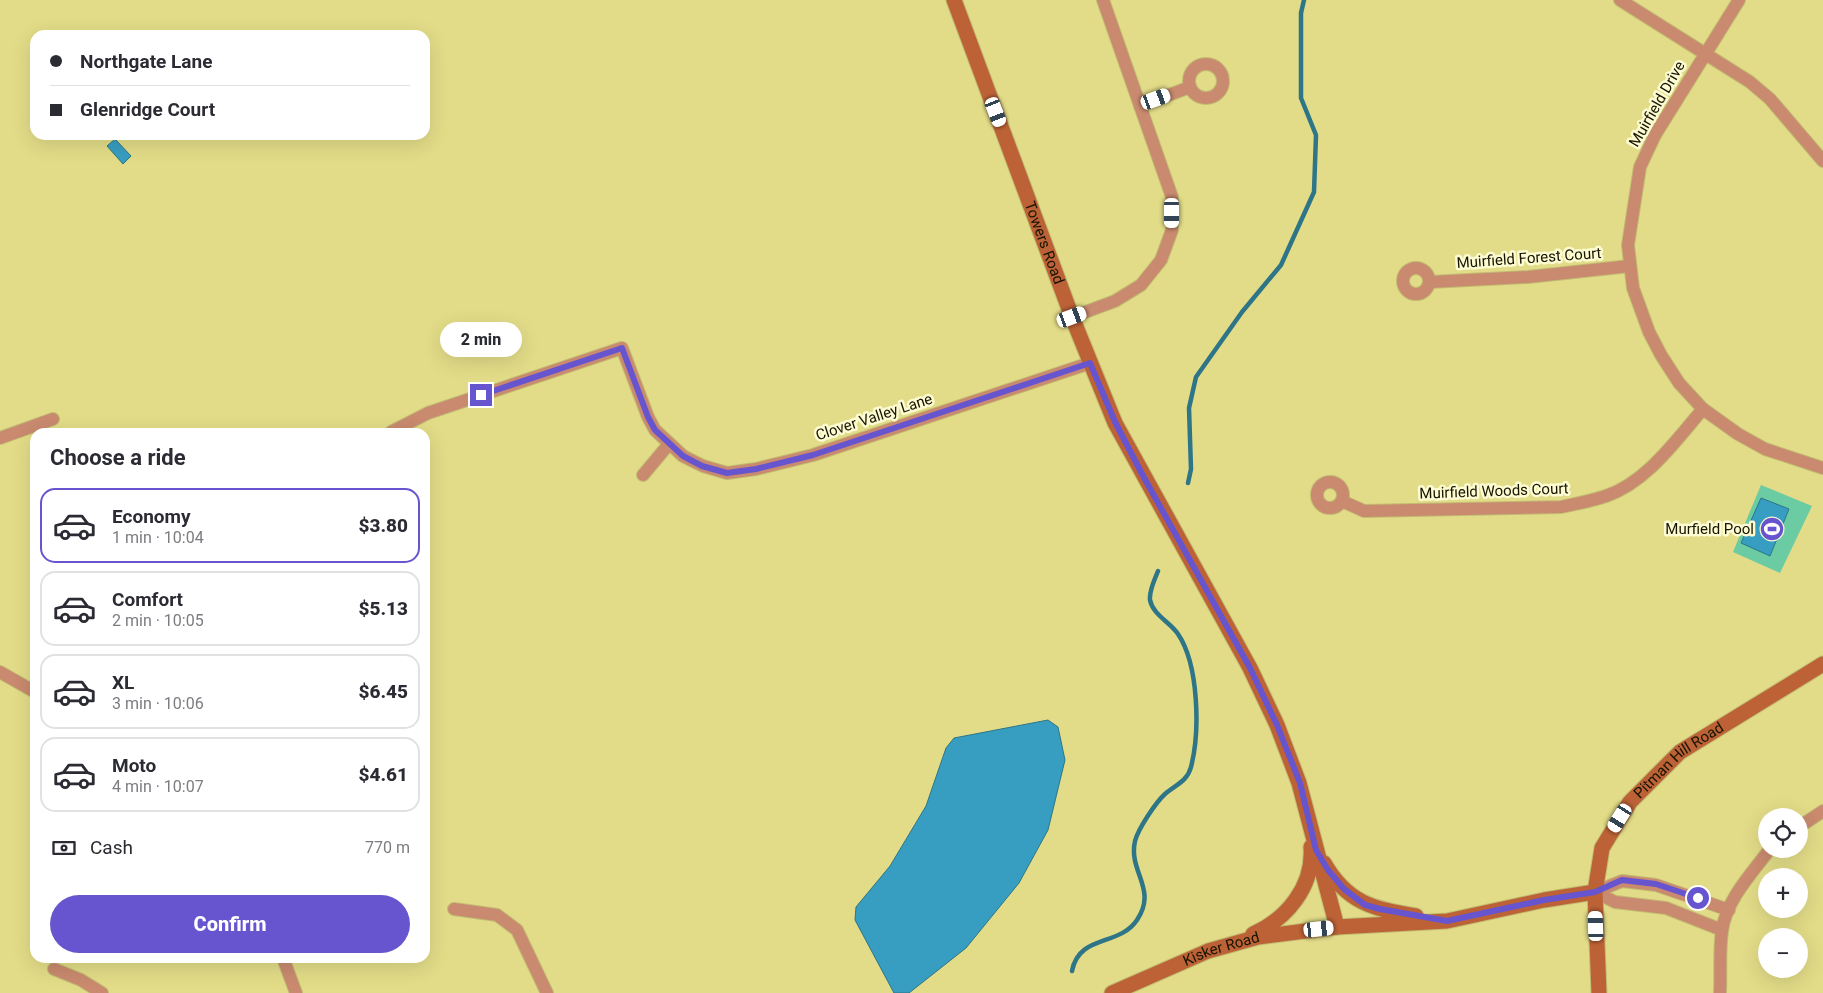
<!DOCTYPE html>
<html lang="en">
<head>
<meta charset="utf-8">
<style>
  :root { --surface:#fff; --page:#f2f2f3; --text:#2b2b33; --muted:#7c7c81; --line:#e1e1e2; --accent:#6655cf }
  body { margin:0; font-family:Roboto,sans-serif; background:var(--page); color:var(--text); height:100vh; display:flex; flex-direction:column; font-size:19px; white-space:nowrap }
  * { box-sizing:border-box; margin:0 }
  p { font-size:16px; color:var(--muted) }
  .icon { flex:none; width:28px; height:28px; fill:none; stroke:currentColor; stroke-width:2; stroke-linecap:round; stroke-linejoin:round }
  .map { position:relative; flex:1; overflow:hidden }
  .side { position:absolute; left:30px; top:428px; width:400px; height:535px; display:flex; flex-direction:column; background:var(--surface); border-radius:15px; box-shadow:0 5px 20px #0002 }
  .side>* { flex:none }
  .banner { position:absolute; left:30px; top:30px; width:400px; height:110px; border-radius:15px; box-shadow:0 5px 20px #0002; display:grid; align-content:center; height:110px; padding:0 20px; background:var(--surface) }
  .tools { position:absolute; left:1758px; top:808px; display:grid; gap:10px }
  .tools a { display:grid; place-items:center; width:50px; height:50px; border-radius:50%; background:var(--surface); box-shadow:0 5px 20px #0002; font-size:25px }
  .end { position:absolute; width:22px; height:22px; margin:-11px; border:6px solid #6655cf; background:#fff; box-shadow:0 0 0 2px #fff }
  .from { border-radius:50% }
  .bubble { position:absolute; height:35px; border-radius:18px; background:var(--surface); box-shadow:0 5px 20px #0002; font-size:16px; font-weight:800; line-height:35px; text-align:center }
  .car { position:absolute; width:15px; height:30px; margin:-15px -8px; border-radius:6px; box-shadow:0 0 4px 1px #0007; background:linear-gradient(#fff 24%,#345 0 40%,#fff 0 76%,#345 0 86%,#fff 0) }
  .banner b { display:flex; align-items:center; gap:18px; height:48px; font-size:19px }
  .banner b+b { border-top:1px solid var(--line) }
  .banner i { width:12px; height:12px; background:var(--text) }
  ul { padding:0; list-style:none }
  li { display:flex; align-items:center; gap:15px; height:75px; margin:0 10px 8px; padding:0 10px; border:2px solid var(--line); border-radius:15px }
  li div { flex:1 }
  li b { display:block; font-size:19px }
  li em { font-style:normal; font-weight:800 }
  li.on { border-color:var(--accent) }
  li>.icon { width:45px; height:45px; stroke-width:1.5 }
  h2 { padding:0 20px; font-size:22px; line-height:60px }
  .pay { display:flex; align-items:center; gap:12px; height:55px; padding:0 20px; font-size:19px }
  .pay p { margin-inline-start:auto }
  .cta { display:flex; gap:10px; margin-top:auto; padding:10px 20px }
  .cta a { flex:1; height:58px; border-radius:30px; background:var(--accent); color:#fff; font-size:20px; font-weight:800; line-height:58px; text-align:center }
  .map>svg:first-child { display:block }
  .green { fill:#6bcba3 }
  .water { fill:#379ec1; stroke:#2d7587 }
  .lines { fill:none; stroke-linecap:round; stroke-linejoin:round }
  .stream { stroke:#2d7587; stroke-width:4.5 }
  .street-casing { stroke:#c2bc72; stroke-width:14 }
  .secondary-casing { stroke:#c2bc72; stroke-width:17 }
  .street { stroke:#c98a6f; stroke-width:12 }
  .secondary { stroke:#bc6236; stroke-width:15 }
  .route { stroke:#6655cf; stroke-width:6 }
  .labels { text-anchor:middle; dominant-baseline:central; stroke-width:5; stroke-linejoin:round; paint-order:stroke }
  .street-label { font-size:15px; fill:#171400; stroke:#fdfbd2 }
  .poi-label { font-size:15px; fill:#171400; stroke:#fdfbd2; text-anchor:end }
</style>
</head>
<body>
<div class="map">
<svg width="1823" height="993" viewBox="0 0 1823 993">
  <rect width="100%" height="100%" fill="#e2dc88"/>
  <polygon class="green" points="1761,485 1812,506 1780,573 1733,552"/>
  <g class="water">
    <polygon points="115,139 131,156 123,164 107,146"/>
    <polygon points="1761,498 1789,509 1770,556 1741,543"/>
    <polygon points="1048,720 1058,727 1065,760 1048,830 1019,883 966,948 909,993 894,993 855,920 856,907 890,866 926,806 946,748 954,738"/>
  </g>
  <g class="lines">
    <g class="stream">
      <polyline points="1188,483 1191,469 1189,408 1196,377 1242,312 1281,265 1314,192 1316,135 1301,98 1301,13 1304,0"/>
      <path d="M1072,971C1079,934 1119,947 1137,920C1158,889 1128,872 1135,841C1138,829 1156,802 1165,794C1175,785 1187,782 1191,767C1200,732 1199,665 1178,634C1170,622 1153,615 1150,600C1149,590 1155,579 1158,571"/>
    </g>
    <g class="street-casing">
      <g id="street">
        <polyline points="1620,0 1750,82 1770,99 1823,161"/>
        <polyline points="1739,0 1655,135 1640,167 1628,245 1633,288 1649,332 1661,355 1679,383 1703,409 1738,434 1765,449 1823,468"/>
        <circle cx="1206" cy="81" r="17"/>
        <polyline points="1140,106 1190,87"/>
        <circle cx="1416" cy="281" r="13"/>
        <polyline points="1430,282 1528,277 1630,266"/>
        <polyline points="1072,317 1115,301 1141,285 1161,260 1172,230 1172,197 1103,0"/>
        <polyline points="391,432 428,413 622,348 648,417 655,430 683,456 703,466 727,473 756,469 813,455 1090,363"/>
        <polyline points="0,438 53,419"/>
        <polyline points="643,475 669,444"/>
        <circle cx="1330" cy="495" r="13"/>
        <path d="M1342,501L1364,511L1561,507C1576,504 1591,501 1606,496C1647,482 1676,440 1703,409"/>
        <polyline points="0,672 35,692"/>
        <polyline points="1799,827 1823,811"/>
        <polyline points="1595,892 1622,881 1656,885 1729,910"/>
        <polyline points="1595,892 1615,902 1666,908 1722,930"/>
        <polyline points="454,909 497,915 517,930 547,993"/>
        <polyline points="283,958 296,993"/>
        <polyline points="54,969 81,980 102,993"/>
        <path d="M1720,993C1721,973 1719,951 1722,931C1726,900 1752,873 1770,849"/>
      </g>
    </g>
    <g class="secondary-casing">
      <g id="secondary">
        <path id="s1" d="M954,0L1072,317L1115,423L1250,668L1277,725L1299,783L1337,927"/>
        <path d="M1324,863C1347,903 1373,909 1416,916"/>
        <path d="M1253,934C1287,919 1314,886 1311,847"/>
        <path id="s2" d="M1112,993L1208,951L1258,937L1337,927L1447,921L1544,900L1595,892"/>
        <path id="s3" d="M1599,993L1595,892L1602,848L1630,802L1680,752L1823,664"/>
      </g>
    </g>
    <use href="#street" class="street"/>
    <use href="#secondary" class="secondary"/>
  </g>
  <g class="lines">
    <polyline class="route" points="481,395 622,348 648,417 655,430 683,456 702,466 727,473 756,469 813,455 1090,363 1115,422 1142,474 1250,668 1277,725 1300,783 1316,850 1328,870 1344,889 1365,905 1380,909 1447,921 1544,900 1595,892 1622,880 1656,884 1698,898"/>
  </g>
  <defs>
    <g id="stadium-disc" transform="scale(1.25)"><circle r="9.5" fill="#6655cf" stroke="#fdfbd2"/><path d="M0-5a6.5 5 0 1 0 0 10a6.5 5 0 1 0 0-10ZM-3.5-1.8h7v3.6h-7Z" fill="#fff"/></g>
  </defs>
  <g fill-rule="evenodd">
    <use href="#stadium-disc" x="1772" y="529"/>
  </g>
  <g class="labels">
    <g class="street-label">
      <text transform="translate(1657 104) rotate(-60)">Muirfield Drive</text>
      <text stroke="none"><textPath href="#s1" startOffset="259">Towers Road</textPath></text>
      <text transform="translate(1529 258) rotate(-4)">Muirfield Forest Court</text>
      <text transform="translate(874 417) rotate(-18)">Clover Valley Lane</text>
      <text transform="translate(1494 491) rotate(-2)">Muirfield Woods Court</text>
      <text stroke="none"><textPath href="#s3" startOffset="264">Pitman Hill Road</textPath></text>
      <text stroke="none"><textPath href="#s2" startOffset="118">Kisker Road</textPath></text>
    </g>
    <g class="poi-label">
      <text x="1754" y="529">Murfield Pool</text>
    </g>
  </g>
</svg>
<div class="tools">
<a><svg class="icon" aria-label="locate" viewBox="0 0 24 24"><circle cx="12" cy="12" r="6"/><path d="M12 2v4M12 18v4M2 12h4M18 12h4"/></svg></a>
<a>+</a>
<a>−</a>
</div>
<i class="end from" style="left:1698px;top:898px"></i>
<i class="end" style="left:481px;top:395px"></i>
<div class="bubble" style="left:440px;top:322px;width:82px">2 min</div>
<i class="car" style="left:1156px;top:99px;rotate:70deg"></i>
<i class="car" style="left:996px;top:112px;rotate:159deg"></i>
<i class="car" style="left:1172px;top:213px;rotate:180deg"></i>
<i class="car" style="left:1072px;top:317px;rotate:70deg"></i>
<i class="car" style="left:1620px;top:818px;rotate:212deg"></i>
<i class="car" style="left:1596px;top:926px;rotate:358deg"></i>
<i class="car" style="left:1319px;top:929px;rotate:84deg"></i>
<div class="banner">
<b><i class="from"></i>Northgate Lane</b>
<b><i></i>Glenridge Court</b>
</div>
<section class="side">
<h2>Choose a ride</h2>
<ul>
<li class="on"><svg class="icon" aria-label="car" viewBox="0 0 24 24"><path d="M5 17H2v-5l4-1 3-4h7l3 4 3 1v5h-3M9 17h6M6 11h13"/><circle cx="7" cy="17" r="2"/><circle cx="17" cy="17" r="2"/></svg><div><b>Economy</b><p>1 min · 10:04</p></div><em>$3.80</em></li>
<li><svg class="icon" aria-label="car" viewBox="0 0 24 24"><path d="M5 17H2v-5l4-1 3-4h7l3 4 3 1v5h-3M9 17h6M6 11h13"/><circle cx="7" cy="17" r="2"/><circle cx="17" cy="17" r="2"/></svg><div><b>Comfort</b><p>2 min · 10:05</p></div><em>$5.13</em></li>
<li><svg class="icon" aria-label="car" viewBox="0 0 24 24"><path d="M5 17H2v-5l4-1 3-4h7l3 4 3 1v5h-3M9 17h6M6 11h13"/><circle cx="7" cy="17" r="2"/><circle cx="17" cy="17" r="2"/></svg><div><b>XL</b><p>3 min · 10:06</p></div><em>$6.45</em></li>
<li><svg class="icon" aria-label="car" viewBox="0 0 24 24"><path d="M5 17H2v-5l4-1 3-4h7l3 4 3 1v5h-3M9 17h6M6 11h13"/><circle cx="7" cy="17" r="2"/><circle cx="17" cy="17" r="2"/></svg><div><b>Moto</b><p>4 min · 10:07</p></div><em>$4.61</em></li>
</ul>
<div class="pay"><svg class="icon" aria-label="cash" viewBox="0 0 24 24"><path d="M3 7h18v10H3z"/><circle cx="12" cy="12" r="2"/></svg>Cash<p>770 m</p></div>
<div class="cta"><a>Confirm</a></div>
</section>
</div>
</body>
</html>
